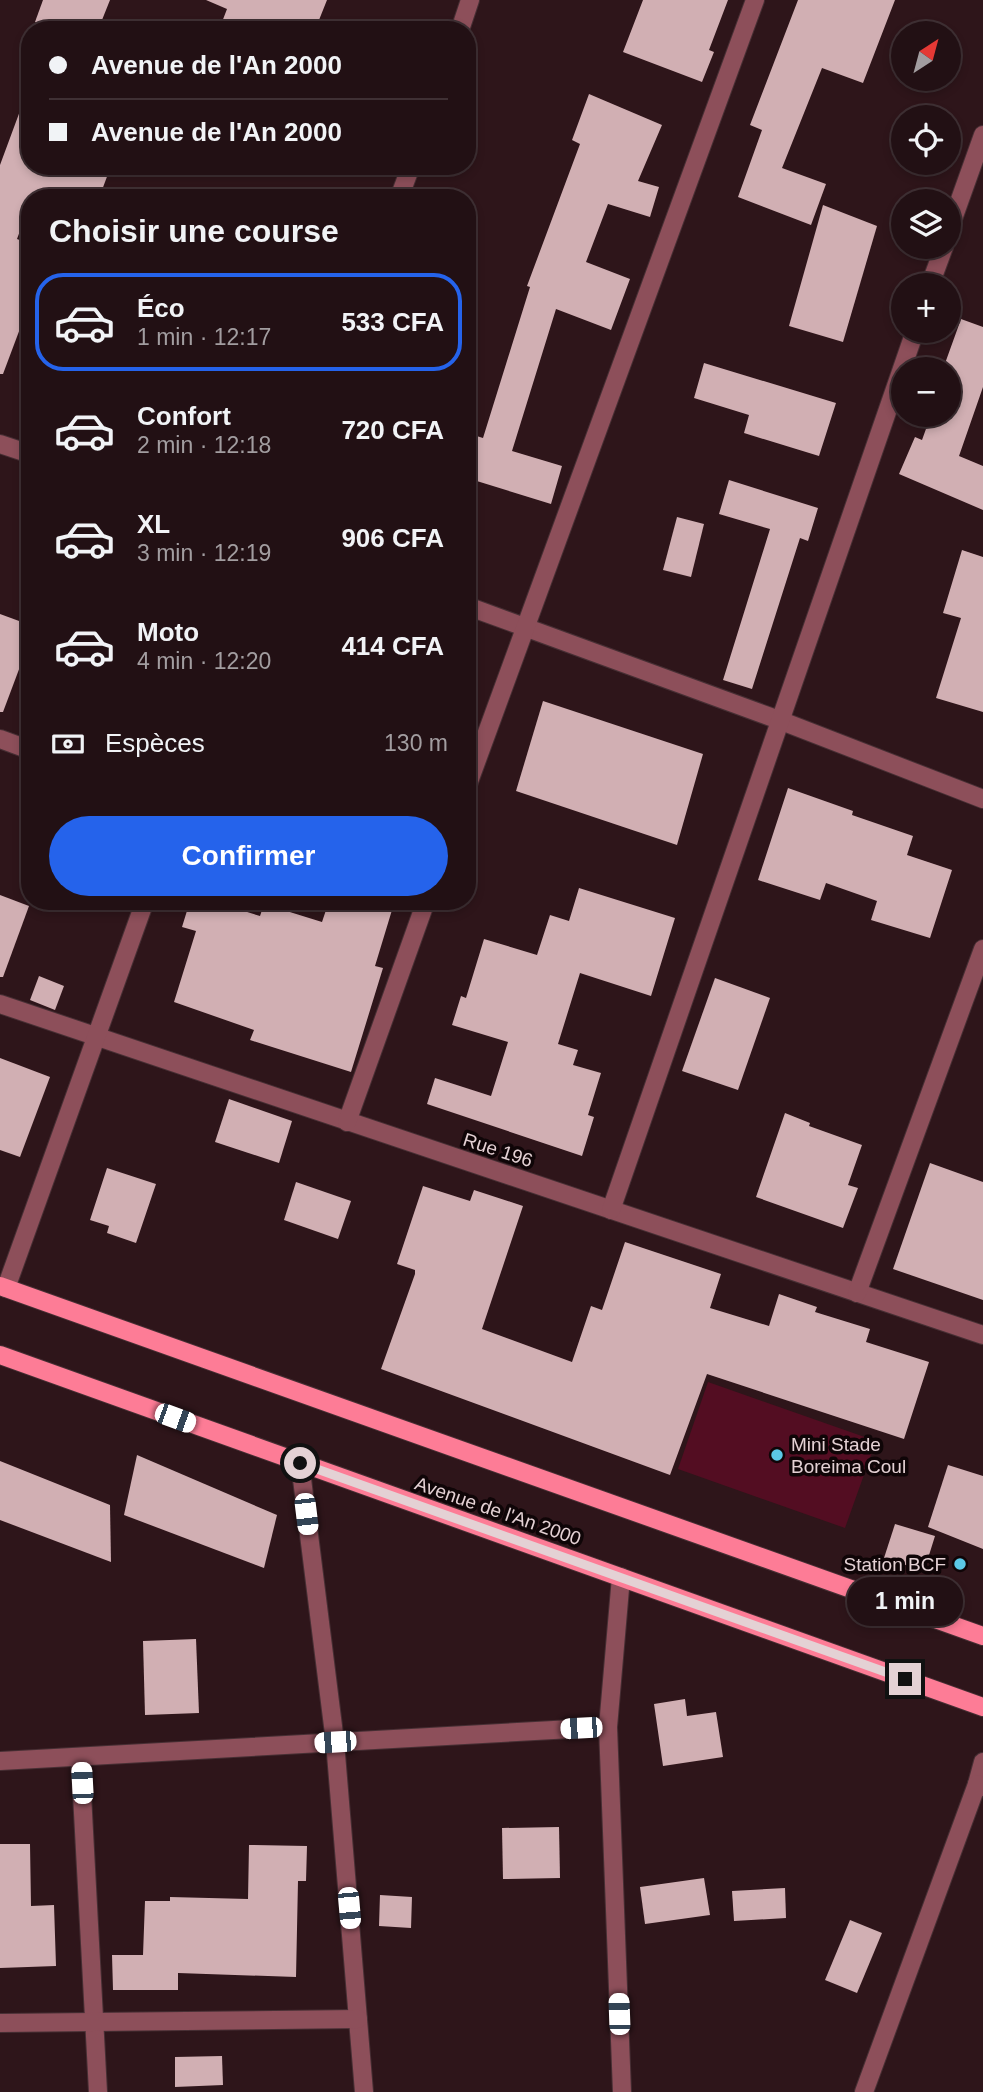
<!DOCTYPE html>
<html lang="fr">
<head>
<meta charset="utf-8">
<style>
  :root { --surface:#221014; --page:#2e1e22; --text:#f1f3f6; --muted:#a29da0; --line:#3f3034; --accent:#2563eb }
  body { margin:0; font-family:Arial,sans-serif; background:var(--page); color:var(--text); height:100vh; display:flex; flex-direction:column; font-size:26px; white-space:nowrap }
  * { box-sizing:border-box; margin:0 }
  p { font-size:23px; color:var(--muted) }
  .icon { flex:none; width:38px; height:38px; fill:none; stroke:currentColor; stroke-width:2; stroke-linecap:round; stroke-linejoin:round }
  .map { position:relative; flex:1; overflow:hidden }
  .side { position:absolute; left:21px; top:189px; width:455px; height:721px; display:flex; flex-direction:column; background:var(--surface); border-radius:28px; box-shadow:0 4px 10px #0003,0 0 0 2px var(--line) }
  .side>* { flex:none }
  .guide { position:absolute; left:21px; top:21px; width:455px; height:154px; border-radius:28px; box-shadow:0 4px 10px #0003,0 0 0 2px var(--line); display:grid; align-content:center; height:154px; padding:0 28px; background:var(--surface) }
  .needle { width:46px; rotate:36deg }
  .controls { position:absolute; left:891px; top:21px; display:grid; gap:14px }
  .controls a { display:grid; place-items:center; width:70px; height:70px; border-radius:50%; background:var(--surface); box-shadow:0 4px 10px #0003,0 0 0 2px var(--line); font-size:35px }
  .end { position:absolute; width:32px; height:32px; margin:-16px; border:9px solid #e4d1d4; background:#111; box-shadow:0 0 0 4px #111 }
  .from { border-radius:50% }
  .bubble { position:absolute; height:49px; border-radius:24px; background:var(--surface); box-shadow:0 4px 10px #0003,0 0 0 2px var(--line); font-size:23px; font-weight:600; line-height:49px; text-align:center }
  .car { position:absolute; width:21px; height:42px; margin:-21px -10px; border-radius:9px; box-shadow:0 0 5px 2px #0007; background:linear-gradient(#fff 24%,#345 0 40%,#fff 0 76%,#345 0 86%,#fff 0) }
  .guide b { display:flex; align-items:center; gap:24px; height:66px; font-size:26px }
  .guide b+b { border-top:2px solid var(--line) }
  .guide i { width:18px; height:18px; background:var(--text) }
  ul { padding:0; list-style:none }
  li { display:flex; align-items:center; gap:21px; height:98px; margin:0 14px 10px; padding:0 14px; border:4px solid transparent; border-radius:28px }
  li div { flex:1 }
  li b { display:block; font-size:26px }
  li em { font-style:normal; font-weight:600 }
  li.current { border-color:var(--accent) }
  li>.icon { width:63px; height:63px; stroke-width:1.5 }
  h2 { padding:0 28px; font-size:32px; line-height:84px }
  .pay { display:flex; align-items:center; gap:18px; height:77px; padding:0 28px; font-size:26px }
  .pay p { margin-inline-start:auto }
  .button { display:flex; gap:14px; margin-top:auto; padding:14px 28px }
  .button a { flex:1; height:80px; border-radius:42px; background:var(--accent); color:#fff; font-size:28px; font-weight:600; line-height:80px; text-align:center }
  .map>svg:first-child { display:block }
  .green { fill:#530d22 }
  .building { fill:#d1afb3 }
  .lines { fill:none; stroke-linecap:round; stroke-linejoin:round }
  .minor-casing { stroke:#472f34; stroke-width:20 }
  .major-casing { stroke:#472f34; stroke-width:20 }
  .minor { stroke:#8d4f5a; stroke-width:18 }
  .major { stroke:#fd7c96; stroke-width:18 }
  .route { stroke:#e4d1d4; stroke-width:9 }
  .poi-dot { fill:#5bc8e6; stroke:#0f0507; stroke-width:2.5 }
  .labels { text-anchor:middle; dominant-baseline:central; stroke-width:7; stroke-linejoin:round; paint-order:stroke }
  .street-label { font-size:19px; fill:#e4d1d4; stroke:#0f0507 }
  .poi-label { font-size:19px; fill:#e4d1d4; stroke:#0f0507; text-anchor:start }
</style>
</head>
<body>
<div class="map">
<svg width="983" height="2092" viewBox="0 0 983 2092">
  <rect width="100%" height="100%" fill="#2e151a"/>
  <polygon class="green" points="708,1382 876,1441 845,1528 678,1469"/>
  <g class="building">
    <polygon points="43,0 110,0 98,30 54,30 35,22"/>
    <polygon points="206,0 327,0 315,30 276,30 256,21 252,30 241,30 222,22 227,9"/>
    <polygon points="643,0 728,0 709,50 714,52 702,82 623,52"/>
    <polygon points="798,0 895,0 863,83 822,68 782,168 826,184 811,225 738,197 762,130 750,125"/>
    <polygon points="27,92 30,93 30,166 111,166 99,198 30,198 30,204 17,239 30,244 30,302 3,374 0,374 0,165"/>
    <polygon points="589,94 662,125 638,181 659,187 650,217 608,204 586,262 630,279 611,330 556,309 512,451 562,466 551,504 467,478 467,433 483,438 530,287 527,286 580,144 572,140"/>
    <polygon points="823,205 877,226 843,342 789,326"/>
    <polygon points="961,319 983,327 983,387 959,456 983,466 983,510 899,474 915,437 922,440 931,415 948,415 948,369 943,369"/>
    <polygon points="704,363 836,403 819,456 744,433 749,415 694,398"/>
    <polygon points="729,480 818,508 808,541 800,538 752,689 723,680 770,529 719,514"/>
    <polygon points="677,517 704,524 691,577 663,570"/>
    <polygon points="962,550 983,557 983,712 936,698 961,618 943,613"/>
    <polygon points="0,614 30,625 30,640 3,712 0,712"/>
    <polygon points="543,701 703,754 677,845 516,791"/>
    <polygon points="788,788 853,811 852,815 913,836 907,855 952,870 930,938 871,920 877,901 826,883 820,900 758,880"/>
    <polygon points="579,888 675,918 651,996 580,973 558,1044 578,1050 573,1065 601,1073 588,1115 594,1117 582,1156 427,1104 435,1078 491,1096 508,1042 452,1025 461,996 466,998 484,939 537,955 550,915 569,921"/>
    <polygon points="0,895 29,906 3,977 0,977"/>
    <polygon points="190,901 212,901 260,916 264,904 322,922 329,901 365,901 392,910 375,966 383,968 351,1072 250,1040 254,1030 174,1002 196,931 182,927"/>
    <polygon points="39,976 64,986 55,1010 30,1000"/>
    <polygon points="715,978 770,998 738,1090 682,1071"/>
    <polygon points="0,1058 50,1077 20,1157 0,1150"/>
    <polygon points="229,1099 292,1121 279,1163 215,1142"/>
    <polygon points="785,1113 810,1123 809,1126 862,1145 848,1185 858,1188 843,1228 756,1197"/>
    <polygon points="930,1163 983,1182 983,1300 893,1269"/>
    <polygon points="107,1168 156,1184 136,1243 107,1233 109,1226 90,1220"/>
    <polygon points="296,1182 351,1201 338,1239 284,1220"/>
    <polygon points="423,1186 470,1201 474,1190 523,1206 482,1329 572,1362 591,1306 602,1310 625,1242 721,1274 710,1308 769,1326 779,1294 817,1307 815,1312 870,1329 866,1342 929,1362 904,1439 707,1374 670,1475 381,1369 415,1274 415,1270 397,1264"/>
    <polygon points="137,1455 277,1515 264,1568 124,1515"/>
    <polygon points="0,1461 110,1505 111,1562 0,1520"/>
    <polygon points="948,1465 983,1476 983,1549 928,1527"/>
    <polygon points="895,1524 935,1536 924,1571 884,1558"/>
    <polygon points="196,1639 199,1713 145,1715 143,1641"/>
    <polygon points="685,1699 687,1716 716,1712 723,1757 663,1766 654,1704"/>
    <polygon points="559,1827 560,1878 503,1879 502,1828"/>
    <polygon points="0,1844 30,1844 31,1906 54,1905 56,1966 0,1968"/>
    <polygon points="249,1845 307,1846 306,1881 298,1881 296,1977 178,1973 178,1990 113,1990 112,1955 143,1955 145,1901 170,1901 170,1897 248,1899"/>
    <polygon points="704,1878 710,1915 645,1924 640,1887"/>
    <polygon points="785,1888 786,1918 734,1921 732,1891"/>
    <polygon points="380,1895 412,1897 411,1928 379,1926"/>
    <polygon points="850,1920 882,1933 857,1993 825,1980"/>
    <polygon points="222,2056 223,2085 175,2087 175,2057"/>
  </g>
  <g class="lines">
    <g class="minor-casing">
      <g id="minor">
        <polyline points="460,30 470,0"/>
        <polyline points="399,198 411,166"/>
        <polyline points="948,233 983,135"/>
        <polyline points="930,285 944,247"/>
        <polyline points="0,444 30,454"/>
        <polyline points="467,606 779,720 983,799"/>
        <polyline points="0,739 30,750"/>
        <polyline points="467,787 755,0"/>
        <polyline points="0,1004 983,1335"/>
        <polyline points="347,1122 426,901"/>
        <polyline points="611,1210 915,331"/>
        <polyline points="6,1288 145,901"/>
        <polyline points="857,1293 983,949"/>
        <polyline points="300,1463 335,1742 364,2092"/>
        <polyline points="621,1577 608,1727 622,2092"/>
        <polyline points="80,1757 98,2092"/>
        <polyline points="0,1761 608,1727"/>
        <polyline points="983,1762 977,1784 983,1787"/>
        <polyline points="0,2023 358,2019"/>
        <polyline points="864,2092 977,1784"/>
      </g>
    </g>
    <g class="major-casing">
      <g id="major">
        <polyline points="0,1286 983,1636"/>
        <polyline points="0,1355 983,1707"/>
      </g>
    </g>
    <use href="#minor" class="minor"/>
    <use href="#major" class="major"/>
  </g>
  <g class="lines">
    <polyline class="route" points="300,1463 905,1679"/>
  </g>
  <g class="poi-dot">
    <circle cx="777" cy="1455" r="7"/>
    <circle cx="960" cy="1564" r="7"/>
  </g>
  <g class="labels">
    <g class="street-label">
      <text transform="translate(498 1150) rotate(18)">Rue 196</text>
      <text transform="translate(498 1511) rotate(19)">Avenue de l'An 2000</text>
    </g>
    <g class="poi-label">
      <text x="791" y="1444">Mini Stade<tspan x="791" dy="22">Boreima Coul</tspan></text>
      <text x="946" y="1564" text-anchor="end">Station BCF</text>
    </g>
  </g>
</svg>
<div class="controls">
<a><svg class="needle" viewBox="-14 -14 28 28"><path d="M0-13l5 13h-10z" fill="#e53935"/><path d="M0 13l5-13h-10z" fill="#a29da0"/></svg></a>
<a><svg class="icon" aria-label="locate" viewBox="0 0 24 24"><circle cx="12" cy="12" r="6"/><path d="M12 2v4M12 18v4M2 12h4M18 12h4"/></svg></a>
<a><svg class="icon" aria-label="layers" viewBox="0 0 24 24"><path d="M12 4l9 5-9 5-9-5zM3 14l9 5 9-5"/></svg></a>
<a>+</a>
<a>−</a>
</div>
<i class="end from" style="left:300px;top:1463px"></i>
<i class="end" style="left:905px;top:1679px"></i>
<div class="bubble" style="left:847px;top:1577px;width:116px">1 min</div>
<i class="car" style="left:175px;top:1418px;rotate:110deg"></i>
<i class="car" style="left:306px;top:1514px;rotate:173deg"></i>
<i class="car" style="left:581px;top:1728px;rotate:267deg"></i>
<i class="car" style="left:335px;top:1742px;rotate:266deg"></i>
<i class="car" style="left:82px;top:1783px;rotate:357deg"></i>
<i class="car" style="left:349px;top:1908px;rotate:175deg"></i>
<i class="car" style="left:619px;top:2014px;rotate:358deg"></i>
<div class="guide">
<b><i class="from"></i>Avenue de l'An 2000</b>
<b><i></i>Avenue de l'An 2000</b>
</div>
<section class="side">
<h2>Choisir une course</h2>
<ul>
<li class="current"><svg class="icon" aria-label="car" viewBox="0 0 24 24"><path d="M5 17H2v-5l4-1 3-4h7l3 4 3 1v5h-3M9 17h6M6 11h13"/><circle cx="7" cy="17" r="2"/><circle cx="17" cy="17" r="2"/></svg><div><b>Éco</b><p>1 min · 12:17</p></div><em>533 CFA</em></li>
<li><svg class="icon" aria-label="car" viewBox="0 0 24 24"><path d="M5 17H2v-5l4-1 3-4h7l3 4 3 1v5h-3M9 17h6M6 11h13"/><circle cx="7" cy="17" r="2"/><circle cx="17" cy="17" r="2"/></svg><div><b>Confort</b><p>2 min · 12:18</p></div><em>720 CFA</em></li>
<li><svg class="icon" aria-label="car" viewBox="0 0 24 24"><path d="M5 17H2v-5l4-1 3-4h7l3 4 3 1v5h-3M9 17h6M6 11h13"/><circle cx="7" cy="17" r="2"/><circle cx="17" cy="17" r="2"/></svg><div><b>XL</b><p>3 min · 12:19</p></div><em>906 CFA</em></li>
<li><svg class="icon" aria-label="car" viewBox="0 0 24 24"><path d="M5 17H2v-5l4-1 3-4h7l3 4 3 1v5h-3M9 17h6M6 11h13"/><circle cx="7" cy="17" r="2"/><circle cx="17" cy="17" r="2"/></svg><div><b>Moto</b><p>4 min · 12:20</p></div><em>414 CFA</em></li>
</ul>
<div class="pay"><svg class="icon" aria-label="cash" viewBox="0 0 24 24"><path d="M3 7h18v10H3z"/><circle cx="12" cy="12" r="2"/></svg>Espèces<p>130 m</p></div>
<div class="button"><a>Confirmer</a></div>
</section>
</div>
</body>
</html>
